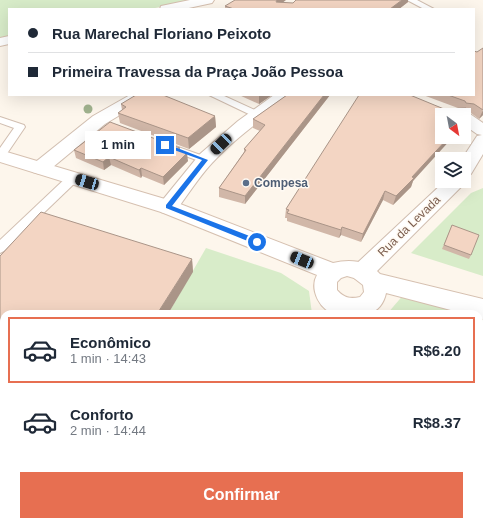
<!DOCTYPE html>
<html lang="pt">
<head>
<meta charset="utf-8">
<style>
  :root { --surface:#fff; --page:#f6f6f7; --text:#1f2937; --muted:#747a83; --line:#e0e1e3; --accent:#e76f51 }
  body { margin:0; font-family:Arial,sans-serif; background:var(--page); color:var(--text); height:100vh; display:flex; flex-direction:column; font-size:15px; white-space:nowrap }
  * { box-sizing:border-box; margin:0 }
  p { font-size:13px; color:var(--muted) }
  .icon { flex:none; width:22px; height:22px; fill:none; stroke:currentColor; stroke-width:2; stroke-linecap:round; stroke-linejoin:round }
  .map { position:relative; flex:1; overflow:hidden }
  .sheet { position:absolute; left:0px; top:310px; width:483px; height:216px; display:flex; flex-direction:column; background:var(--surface); border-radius:12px 12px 0 0; box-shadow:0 4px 16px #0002 }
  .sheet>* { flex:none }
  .top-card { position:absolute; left:8px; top:8px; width:467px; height:88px; border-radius:0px; box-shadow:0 4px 16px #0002; display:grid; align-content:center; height:88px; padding:0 20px; background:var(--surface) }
  .needle { width:26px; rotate:148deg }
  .controls { position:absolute; left:435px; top:108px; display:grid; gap:8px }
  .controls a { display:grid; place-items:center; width:36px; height:36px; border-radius:0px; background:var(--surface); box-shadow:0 4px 16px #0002; font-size:20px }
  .end { position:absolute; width:18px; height:18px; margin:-9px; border:5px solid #1a73e8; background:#fff; box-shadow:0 0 0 2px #fff }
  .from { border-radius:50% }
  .bubble { position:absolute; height:28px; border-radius:0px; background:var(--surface); box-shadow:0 4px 16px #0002; font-size:13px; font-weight:600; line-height:28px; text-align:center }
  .car { position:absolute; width:12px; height:24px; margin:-12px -6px; border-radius:5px; box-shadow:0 0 3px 1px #0007; background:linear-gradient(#222 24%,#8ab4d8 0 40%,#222 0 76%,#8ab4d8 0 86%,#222 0) }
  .top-card b { display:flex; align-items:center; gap:14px; height:38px; font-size:15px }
  .top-card b+b { border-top:1px solid var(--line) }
  .top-card i { width:10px; height:10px; background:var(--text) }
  ul { padding:7px 0 0; list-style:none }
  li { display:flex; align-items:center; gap:12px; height:66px; margin:0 8px 6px; padding:0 12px; border:2px solid transparent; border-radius:0px }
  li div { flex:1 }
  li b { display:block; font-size:15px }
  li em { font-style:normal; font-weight:600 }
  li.active { border-color:var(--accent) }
  li>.icon { width:36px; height:36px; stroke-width:1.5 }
  .cta { display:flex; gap:8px; margin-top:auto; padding:8px 20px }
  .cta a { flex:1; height:46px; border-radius:0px; background:var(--accent); color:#fff; font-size:16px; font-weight:600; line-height:46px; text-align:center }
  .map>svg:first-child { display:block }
  .green { fill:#d8ecc9 }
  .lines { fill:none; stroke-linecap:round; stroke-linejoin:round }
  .service-casing { stroke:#d1beb0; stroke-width:2 }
  .minor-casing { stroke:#d1beb0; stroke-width:2 }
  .tertiary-casing { stroke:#d1beb0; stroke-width:2 }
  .secondary-casing { stroke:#d6c0b0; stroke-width:2 }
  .service { fill:#fff; fill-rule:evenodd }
  .minor { fill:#fff; fill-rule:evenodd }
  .tertiary { fill:#fff; fill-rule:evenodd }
  .secondary { fill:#fff; fill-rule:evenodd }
  .tree { fill:#a0b28e }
  .wall { fill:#d1b7a8 }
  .shaded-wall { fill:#aa9588 }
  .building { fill:#f3d5c3; stroke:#aa9588 }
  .route { fill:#1a73e8 }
  .service-dot { fill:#5c6f8a; stroke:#fffaf3; stroke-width:1.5 }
  .labels { text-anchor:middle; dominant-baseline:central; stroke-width:3; stroke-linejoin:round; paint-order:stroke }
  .service-label { font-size:12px; font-weight:bold; fill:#4e5e75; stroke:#fffaf3; text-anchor:start }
  .street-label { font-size:12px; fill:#7a5c4d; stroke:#fffaf3 }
</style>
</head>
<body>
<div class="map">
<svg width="483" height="526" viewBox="0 0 483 526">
  <rect width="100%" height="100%" fill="#fdf6ec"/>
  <g class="green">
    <polygon points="0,0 195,0 150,9 9,9 9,36 0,38"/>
    <polygon points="483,188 483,276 411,253 471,193"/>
    <polygon points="206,248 281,273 309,291 312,314 168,314"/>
    <polygon points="405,293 470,314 387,314"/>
    <polygon points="479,317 483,318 483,526 201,526 205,522 479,522"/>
    <polygon points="42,522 103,522 98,526 40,526"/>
  </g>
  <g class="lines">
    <g class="service-casing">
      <g id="service">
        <polygon points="407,0 417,0 434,9 424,9"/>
        <polygon points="209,95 222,95 259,112 261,114 256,117 253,116"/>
        <polygon points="0,117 24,125 25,127 4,158 0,159 0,148 14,128 0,123"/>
        <polygon points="164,142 209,158 210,160 205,163 160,147 159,145"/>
        <polygon points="73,174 77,175 79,178 77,181 4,251 0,253 0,240 69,175"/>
      </g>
    </g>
    <g class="minor-casing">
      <path id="minor" d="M274,95H293L291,98C263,118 235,138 212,163C198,178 187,196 175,212L168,214L161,212L158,207L161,202L200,154L238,121Z"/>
    </g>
    <g class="tertiary-casing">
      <g id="tertiary">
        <polygon points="130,95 150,95 148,98 105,124 47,172 40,174 33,172 31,168 33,164 93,116"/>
        <polygon points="464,113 470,114 483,123 483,154 471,174 464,176 464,159 462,159 477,136 482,135 477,134 464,125 464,115 458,115"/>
        <polygon points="464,179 466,181 463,185 370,278 362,281 354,278 351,272 354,266 445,181 464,181"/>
      </g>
    </g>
    <g class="secondary-casing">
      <g id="secondary">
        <polygon points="190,0 214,0 212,3 184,9 160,9 161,6"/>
        <polygon points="9,36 9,44 0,46 0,38"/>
        <path d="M0,150L175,202L333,263C349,259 368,260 380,274L483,299V319L479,318V314H466L386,293C384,303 378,311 368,314C358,314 347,315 337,314C320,312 309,289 317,275L161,212L0,162ZM347,276L354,278L363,285L364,292L360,297C350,299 344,298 337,290V282L341,278Z"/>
        <polygon points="135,522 168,522 166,526 133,526"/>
      </g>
    </g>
    <use href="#service" class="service"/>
    <use href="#minor" class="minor"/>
    <use href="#tertiary" class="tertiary"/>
    <use href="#secondary" class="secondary"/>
  </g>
  <circle class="tree" cx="88" cy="109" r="4.5"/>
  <g class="wall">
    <polygon points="408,2 399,9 225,9 225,6 283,3"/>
    <polygon points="477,52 483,115 479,119 471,113 466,112 466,116 468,130 464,133 464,115 413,181 411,187 393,205 383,200 361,242 341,235 339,238 287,221 287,218 285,218 286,209 444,109 458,108 423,95 474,95"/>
    <polygon points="239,95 272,95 259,104"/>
    <polygon points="287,95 330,95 245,204 219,197 219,188 244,152 244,149 260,131 253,128 253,119"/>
    <polygon points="121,104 215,116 216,127 189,149 120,123 118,113 122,110"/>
    <polygon points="74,150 180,151 188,161 164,185 142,176 141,178 111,165 104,170 76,158"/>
    <polygon points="452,225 471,255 469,259 442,249"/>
    <polygon points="0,256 192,259 193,272 4,314 4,474 0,472"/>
  </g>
  <g class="shaded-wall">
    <polygon points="277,0 286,0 276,8"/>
    <polygon points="402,0 408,0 408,2 399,9 390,9"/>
    <polygon points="259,95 272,95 259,104"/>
    <polygon points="324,95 330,95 245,204 245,196"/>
    <polygon points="483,110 483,115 479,119"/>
    <polygon points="215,116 216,127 189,149 188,138"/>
    <polygon points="471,121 468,130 464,133 467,125"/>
    <polygon points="449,137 453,137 413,181 411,187 393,205 396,196 412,177"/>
    <polygon points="187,153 188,161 164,185 163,177"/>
    <polygon points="109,157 111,165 104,170 103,162"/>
    <polygon points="141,168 142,176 141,178 139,170"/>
    <polygon points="385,191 383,200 361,242 363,234"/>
    <polygon points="342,227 341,235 339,238 341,230"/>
    <polygon points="192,259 193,272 168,314 157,314"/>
  </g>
  <g class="building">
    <polygon points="235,0 277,0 276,2 293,3 296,0 402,0 390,9 234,9 225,6"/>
    <polygon points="483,48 483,110 474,104 466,103 465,101 448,95 474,95 474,51 477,52"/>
    <polygon points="136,95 163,95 215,116 188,138 118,113 126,107 121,104"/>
    <polygon points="287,95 324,95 245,196 219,188 246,150 244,149 265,125 253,119"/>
    <polygon points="359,95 410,95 444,109 466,108 466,116 471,121 467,125 464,124 464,115 442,115 442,137 449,137 412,177 414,178 396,196 385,191 363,234 342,227 341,230 287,213 289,210 286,209"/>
    <polygon points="110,122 180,148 177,150 187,153 163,177 141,168 139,170 109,157 103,162 74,150"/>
    <polygon points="41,212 192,259 157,314 4,314 4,468 0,466 0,256"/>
    <polygon points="452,225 479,235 471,255 444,245"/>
  </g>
  <polygon class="route" points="163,144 167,144 208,160 172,206 260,240 260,244 255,244 166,208 166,205 202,160 163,146"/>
  <circle class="service-dot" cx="246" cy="183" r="4"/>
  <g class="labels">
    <g class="service-label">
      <text x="254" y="183">Compesa</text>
    </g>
    <g class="street-label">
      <text transform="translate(409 226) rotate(-44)">Rua da Levada</text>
    </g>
  </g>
</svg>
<div class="controls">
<a><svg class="needle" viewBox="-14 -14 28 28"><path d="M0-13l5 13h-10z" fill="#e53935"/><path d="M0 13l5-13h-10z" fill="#747a83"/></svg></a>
<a><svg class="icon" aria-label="layers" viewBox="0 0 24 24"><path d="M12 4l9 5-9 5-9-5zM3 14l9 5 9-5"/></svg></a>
</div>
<i class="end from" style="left:257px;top:242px"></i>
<i class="end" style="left:165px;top:145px"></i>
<div class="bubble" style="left:85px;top:131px;width:66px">1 min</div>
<i class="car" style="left:221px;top:144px;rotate:226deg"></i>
<i class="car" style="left:87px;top:182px;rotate:287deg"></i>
<i class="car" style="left:302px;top:260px;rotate:292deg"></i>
<div class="top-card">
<b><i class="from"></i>Rua Marechal Floriano Peixoto</b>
<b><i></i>Primeira Travessa da Praça João Pessoa</b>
</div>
<section class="sheet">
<ul>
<li class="active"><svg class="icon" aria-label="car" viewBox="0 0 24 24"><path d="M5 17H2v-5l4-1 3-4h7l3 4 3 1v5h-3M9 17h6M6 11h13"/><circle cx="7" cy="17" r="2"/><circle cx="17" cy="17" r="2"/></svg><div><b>Econômico</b><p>1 min · 14:43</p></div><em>R$6.20</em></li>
<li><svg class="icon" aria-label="car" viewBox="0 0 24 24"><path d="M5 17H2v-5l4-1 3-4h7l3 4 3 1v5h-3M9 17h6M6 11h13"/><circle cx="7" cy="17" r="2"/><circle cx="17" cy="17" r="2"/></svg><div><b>Conforto</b><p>2 min · 14:44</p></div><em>R$8.37</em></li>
</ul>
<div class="cta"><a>Confirmar</a></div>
</section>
</div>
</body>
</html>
